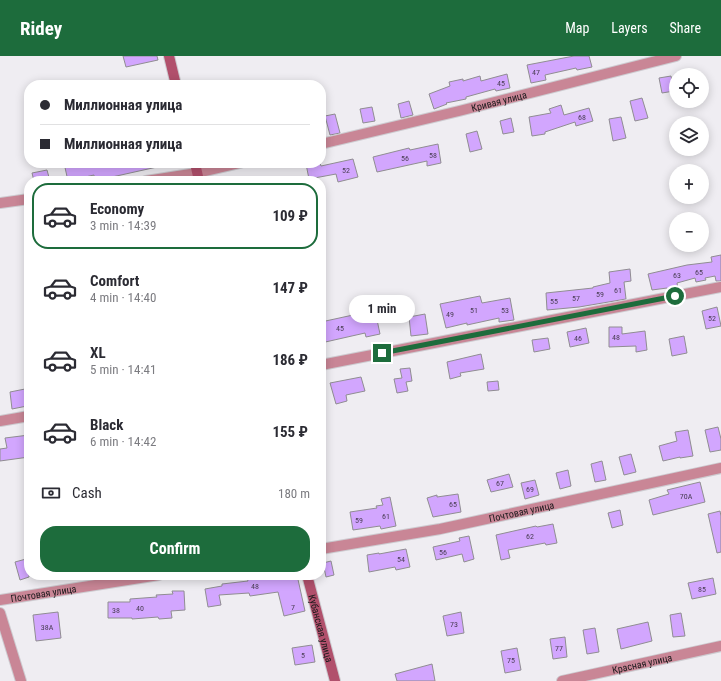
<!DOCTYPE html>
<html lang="en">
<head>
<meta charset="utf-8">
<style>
  :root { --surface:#fff; --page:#f7f7f7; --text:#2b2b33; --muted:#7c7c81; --line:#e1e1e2; --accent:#1d6c3c }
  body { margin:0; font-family:"Roboto Condensed",sans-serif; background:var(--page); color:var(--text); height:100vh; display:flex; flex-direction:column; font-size:15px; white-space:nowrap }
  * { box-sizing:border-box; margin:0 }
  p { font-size:13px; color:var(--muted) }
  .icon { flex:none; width:22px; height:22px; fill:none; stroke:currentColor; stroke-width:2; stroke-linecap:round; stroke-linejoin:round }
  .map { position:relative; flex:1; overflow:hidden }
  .details { position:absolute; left:24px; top:120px; width:302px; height:404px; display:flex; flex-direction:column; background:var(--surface); border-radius:16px; box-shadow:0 2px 10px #0003 }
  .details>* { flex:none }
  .top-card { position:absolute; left:24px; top:24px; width:302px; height:88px; border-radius:16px; box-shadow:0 2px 10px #0003; display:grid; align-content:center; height:88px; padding:0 16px; background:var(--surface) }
  .fabs { position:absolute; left:669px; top:12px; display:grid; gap:8px }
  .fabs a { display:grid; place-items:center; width:40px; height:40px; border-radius:50%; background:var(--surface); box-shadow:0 2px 10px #0003; font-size:20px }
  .end { position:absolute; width:18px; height:18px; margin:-9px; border:5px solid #1d6c3c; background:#fff; box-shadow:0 0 0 2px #fff }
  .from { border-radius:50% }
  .bubble { position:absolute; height:28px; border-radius:14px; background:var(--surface); box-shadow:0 2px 10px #0003; font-size:13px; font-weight:700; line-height:28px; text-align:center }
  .top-card b { display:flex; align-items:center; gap:14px; height:38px; font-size:15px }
  .top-card b+b { border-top:1px solid var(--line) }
  .top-card i { width:10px; height:10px; background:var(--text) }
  ul { padding:7px 0 0; list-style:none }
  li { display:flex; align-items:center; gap:12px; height:66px; margin:0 8px 6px; padding:0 8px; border:2px solid transparent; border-radius:16px }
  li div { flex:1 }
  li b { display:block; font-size:15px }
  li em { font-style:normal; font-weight:700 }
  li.active { border-color:var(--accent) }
  li>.icon { width:36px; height:36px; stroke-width:1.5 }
  .pay { display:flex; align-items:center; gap:10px; height:44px; padding:0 16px; font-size:15px }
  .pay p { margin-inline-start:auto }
  .button { display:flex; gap:8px; margin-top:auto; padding:8px 16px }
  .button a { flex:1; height:46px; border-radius:16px; background:var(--accent); color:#fff; font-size:16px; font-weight:700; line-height:46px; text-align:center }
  header { display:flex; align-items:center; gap:24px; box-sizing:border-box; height:56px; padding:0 20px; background:var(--accent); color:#fff }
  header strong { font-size:19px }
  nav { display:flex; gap:22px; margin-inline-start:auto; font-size:14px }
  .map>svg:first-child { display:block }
  .building { fill:#d2a6fe; stroke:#908d92 }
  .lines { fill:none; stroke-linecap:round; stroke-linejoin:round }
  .minor-casing { stroke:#cdcbd0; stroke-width:12 }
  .tertiary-casing { stroke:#cdcbd0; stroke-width:12 }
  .secondary-casing { stroke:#cdcbd0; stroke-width:12 }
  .minor { stroke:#c98696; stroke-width:10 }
  .tertiary { stroke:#c98696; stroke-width:10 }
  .secondary { stroke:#b1506c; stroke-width:10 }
  .route { stroke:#1d6c3c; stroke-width:5 }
  .labels { text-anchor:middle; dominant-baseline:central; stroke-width:4; stroke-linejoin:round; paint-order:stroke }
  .number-label { font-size:8px; fill:#493d54 }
  .street-label { font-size:10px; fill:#1b1a1c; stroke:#fff }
</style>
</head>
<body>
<header>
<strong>Ridey</strong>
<nav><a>Map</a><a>Layers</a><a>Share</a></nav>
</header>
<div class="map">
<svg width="721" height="625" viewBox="0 0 721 625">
  <rect width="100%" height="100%" fill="#efedf2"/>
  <g class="building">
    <polygon points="123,0 157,0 158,4 126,11"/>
    <polygon points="574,0 589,0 592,11 577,14 576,12 545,19 546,24 531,27 527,9"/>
    <polygon points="507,18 510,32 496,35 495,33 466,41 466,43 446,47 447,48 434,53 429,38 450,30 449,26 463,23 463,25 480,20 481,25"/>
    <polygon points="671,20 674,35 662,37 659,22"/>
    <polygon points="642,42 648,62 635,65 630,45"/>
    <polygon points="409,45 413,59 401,62 398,48"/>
    <polygon points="561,49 564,59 589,52 593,65 576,70 575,66 545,76 545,78 532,80 529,61 551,57 549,53"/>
    <polygon points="372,51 375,65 363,67 360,53"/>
    <polygon points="335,58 340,77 330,79 325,60"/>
    <polygon points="621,61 626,82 613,85 609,63"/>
    <polygon points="511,62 514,76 503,78 500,65"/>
    <polygon points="477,75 482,93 470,96 466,78"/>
    <polygon points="438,88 441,107 427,110 427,105 377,116 373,101 409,92 410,94"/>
    <polygon points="353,103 358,121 338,126 336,118 309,123 306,108 320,107 321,110"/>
    <polygon points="64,107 81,107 82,110 100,107 157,107 157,111 94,125 94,119 68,125"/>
    <polygon points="47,114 50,125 34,125 32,117"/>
    <polygon points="721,199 721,225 716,225 715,220 705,222 706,224 696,226 695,222 677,227 678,233 668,235 667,232 652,234 648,218 687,209 712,206 711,201"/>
    <polygon points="630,213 631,225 624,226 626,243 579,251 547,254 546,237 593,232 593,231 610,227 609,216"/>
    <polygon points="480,240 482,247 510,242 514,264 499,266 499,262 467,269 467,267 446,272 440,248"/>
    <polygon points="717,251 721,270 706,273 702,255"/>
    <polygon points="425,258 428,278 411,280 409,261"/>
    <polygon points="353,259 354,263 376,259 380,278 366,281 365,277 321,287 321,266"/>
    <polygon points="609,271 622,271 622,278 645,275 647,294 636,296 636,290 609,291"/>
    <polygon points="586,272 589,287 570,291 567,276"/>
    <polygon points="684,280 687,297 672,300 669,283"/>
    <polygon points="548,282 550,293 534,296 532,284"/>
    <polygon points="481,298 484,313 460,317 461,320 450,323 447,306"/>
    <polygon points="410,312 412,325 406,326 408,335 397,337 394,323 402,322 400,313"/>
    <polygon points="361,321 365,335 346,339 347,345 336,348 330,327"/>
    <polygon points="498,325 499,334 488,335 487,326"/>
    <polygon points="25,333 27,350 12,353 10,336"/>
    <polygon points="718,371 721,383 721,394 710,396 705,374"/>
    <polygon points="688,374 693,400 680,402 680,401 663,405 659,390 677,385 675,376"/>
    <polygon points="29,379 29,401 0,405 0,393 7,392 5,382"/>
    <polygon points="631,398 636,416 624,419 619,401"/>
    <polygon points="602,405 606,424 595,426 591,408"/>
    <polygon points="568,414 571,430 560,433 556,417"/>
    <polygon points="509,418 513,431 491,436 487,424"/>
    <polygon points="535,424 539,439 525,443 521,427"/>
    <polygon points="700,426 705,446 653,459 649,444 669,438 667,434"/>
    <polygon points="458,438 461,456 433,461 427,442 437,439 437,441"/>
    <polygon points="390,441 396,470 381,473 380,470 353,474 350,456 377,452 376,450 383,449 381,443"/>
    <polygon points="620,454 623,469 612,472 608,457"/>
    <polygon points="720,455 721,460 721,496 717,497 708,458"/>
    <polygon points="553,468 557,487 546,489 545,487 508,494 510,502 501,504 496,479 536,470 537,471"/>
    <polygon points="469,480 474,503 464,506 462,498 436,504 433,491 460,485 459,482"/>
    <polygon points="406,493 410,511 396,514 395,511 369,516 367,499 379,497 379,498"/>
    <polygon points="26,503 29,510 29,521 20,524 15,506"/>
    <polygon points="331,505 334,519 326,521 323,507"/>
    <polygon points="267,519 297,519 305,555 284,560 278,536 250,540 249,537 219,539 221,549 208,551 205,533 222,530 222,528 248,525 247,522"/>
    <polygon points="713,522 716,538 692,543 688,527"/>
    <polygon points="172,535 184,535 185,554 171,555 172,562 159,563 158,561 132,563 132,562 108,562 108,546 130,546 130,543 157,541 156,539 173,538"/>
    <polygon points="58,556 61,582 36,585 33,559"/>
    <polygon points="461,556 464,577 447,580 443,560"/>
    <polygon points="681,557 685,580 673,581 670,559"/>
    <polygon points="648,566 652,585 621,593 617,573"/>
    <polygon points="595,572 599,596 587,598 583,574"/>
    <polygon points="565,581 567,601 553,603 550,583"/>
    <polygon points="312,589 315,606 295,609 292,592"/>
    <polygon points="517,592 521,614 505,617 501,595"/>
    <polygon points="432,608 435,625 397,625 395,618"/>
  </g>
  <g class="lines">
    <g class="minor-casing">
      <g id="minor">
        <path id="s1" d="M321,88L459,55L676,0"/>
        <polyline points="146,125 197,117 240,107"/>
        <polyline points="0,147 29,143"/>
        <polyline points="321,309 721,231"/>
        <polyline points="0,365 29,360"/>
        <path id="s2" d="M321,493L440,473L721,412"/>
        <path id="s3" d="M0,544L159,519"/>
        <polyline points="0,557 21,625"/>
      </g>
    </g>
    <g class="tertiary-casing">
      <g id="tertiary">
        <path id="s4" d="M562,625L721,590"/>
      </g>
    </g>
    <g class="secondary-casing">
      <g id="secondary">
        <polyline points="169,0 176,29"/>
        <polyline points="195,107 199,125"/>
        <path id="s5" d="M307,519L335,625"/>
      </g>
    </g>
    <use href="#minor" class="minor"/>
    <use href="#tertiary" class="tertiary"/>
    <use href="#secondary" class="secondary"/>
  </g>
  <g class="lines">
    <polyline class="route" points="382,297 675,240"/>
  </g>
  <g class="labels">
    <g class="number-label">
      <text x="536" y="16">47</text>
      <text x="501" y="27">45</text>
      <text x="582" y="61">68</text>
      <text x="433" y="99">58</text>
      <text x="405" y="102">56</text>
      <text x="346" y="114">52</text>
      <text x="699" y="216">65</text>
      <text x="677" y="219">63</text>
      <text x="618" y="234">61</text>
      <text x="600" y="238">59</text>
      <text x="576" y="242">57</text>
      <text x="554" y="245">55</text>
      <text x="474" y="254">51</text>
      <text x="505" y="254">53</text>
      <text x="450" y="258">49</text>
      <text x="712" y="262">52</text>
      <text x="340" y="272">45</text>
      <text x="616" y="281">48</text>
      <text x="578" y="282">46</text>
      <text x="500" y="427">67</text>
      <text x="530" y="433">69</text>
      <text x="686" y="440">70А</text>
      <text x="453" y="448">65</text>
      <text x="386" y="460">61</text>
      <text x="359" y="464">59</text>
      <text x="530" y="480">62</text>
      <text x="443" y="496">56</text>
      <text x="401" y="503">54</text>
      <text x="255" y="530">48</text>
      <text x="702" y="533">85</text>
      <text x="293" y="551">7</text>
      <text x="140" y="552">40</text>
      <text x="116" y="554">38</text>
      <text x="454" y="568">73</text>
      <text x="47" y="571">38А</text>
      <text x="559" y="592">77</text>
      <text x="303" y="599">5</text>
      <text x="511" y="604">75</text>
    </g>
    <g class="street-label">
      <text stroke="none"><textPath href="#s1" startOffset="183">Кривая улица</textPath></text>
      <text stroke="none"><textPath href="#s2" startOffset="204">Почтовая улица</textPath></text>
      <text stroke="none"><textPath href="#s3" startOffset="44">Почтовая улица</textPath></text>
      <text stroke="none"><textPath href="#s5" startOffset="55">Кубанская улица</textPath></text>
      <text stroke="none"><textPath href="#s4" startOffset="82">Красная улица</textPath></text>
    </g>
  </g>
</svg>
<div class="fabs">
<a><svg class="icon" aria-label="locate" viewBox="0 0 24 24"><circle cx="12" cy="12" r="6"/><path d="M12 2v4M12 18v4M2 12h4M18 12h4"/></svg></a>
<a><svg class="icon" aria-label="layers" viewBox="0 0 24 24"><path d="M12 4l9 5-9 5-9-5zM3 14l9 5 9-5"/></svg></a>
<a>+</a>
<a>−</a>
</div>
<i class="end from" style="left:675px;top:240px"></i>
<i class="end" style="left:382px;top:297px"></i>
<div class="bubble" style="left:349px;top:239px;width:66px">1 min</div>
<div class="top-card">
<b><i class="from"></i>Миллионная улица</b>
<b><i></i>Миллионная улица</b>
</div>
<section class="details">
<ul>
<li class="active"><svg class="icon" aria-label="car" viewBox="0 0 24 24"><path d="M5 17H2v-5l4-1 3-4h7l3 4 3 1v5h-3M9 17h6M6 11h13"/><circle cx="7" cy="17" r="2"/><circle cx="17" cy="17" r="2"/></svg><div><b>Economy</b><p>3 min · 14:39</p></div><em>109 ₽</em></li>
<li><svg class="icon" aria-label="car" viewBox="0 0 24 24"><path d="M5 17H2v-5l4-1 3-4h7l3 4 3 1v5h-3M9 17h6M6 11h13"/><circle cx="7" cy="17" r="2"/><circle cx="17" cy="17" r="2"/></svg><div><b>Comfort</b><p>4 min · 14:40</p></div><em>147 ₽</em></li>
<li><svg class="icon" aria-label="car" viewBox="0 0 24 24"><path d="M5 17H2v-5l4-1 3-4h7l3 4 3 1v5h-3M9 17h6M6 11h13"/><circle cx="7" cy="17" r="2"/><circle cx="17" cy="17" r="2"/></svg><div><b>XL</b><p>5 min · 14:41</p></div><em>186 ₽</em></li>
<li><svg class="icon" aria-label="car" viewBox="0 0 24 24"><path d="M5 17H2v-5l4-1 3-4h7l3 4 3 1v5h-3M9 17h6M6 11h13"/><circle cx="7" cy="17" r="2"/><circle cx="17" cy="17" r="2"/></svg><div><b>Black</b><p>6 min · 14:42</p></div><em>155 ₽</em></li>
</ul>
<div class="pay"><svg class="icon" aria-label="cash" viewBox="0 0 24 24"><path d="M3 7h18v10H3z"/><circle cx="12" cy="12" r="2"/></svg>Cash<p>180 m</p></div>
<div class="button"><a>Confirm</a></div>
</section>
</div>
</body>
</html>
